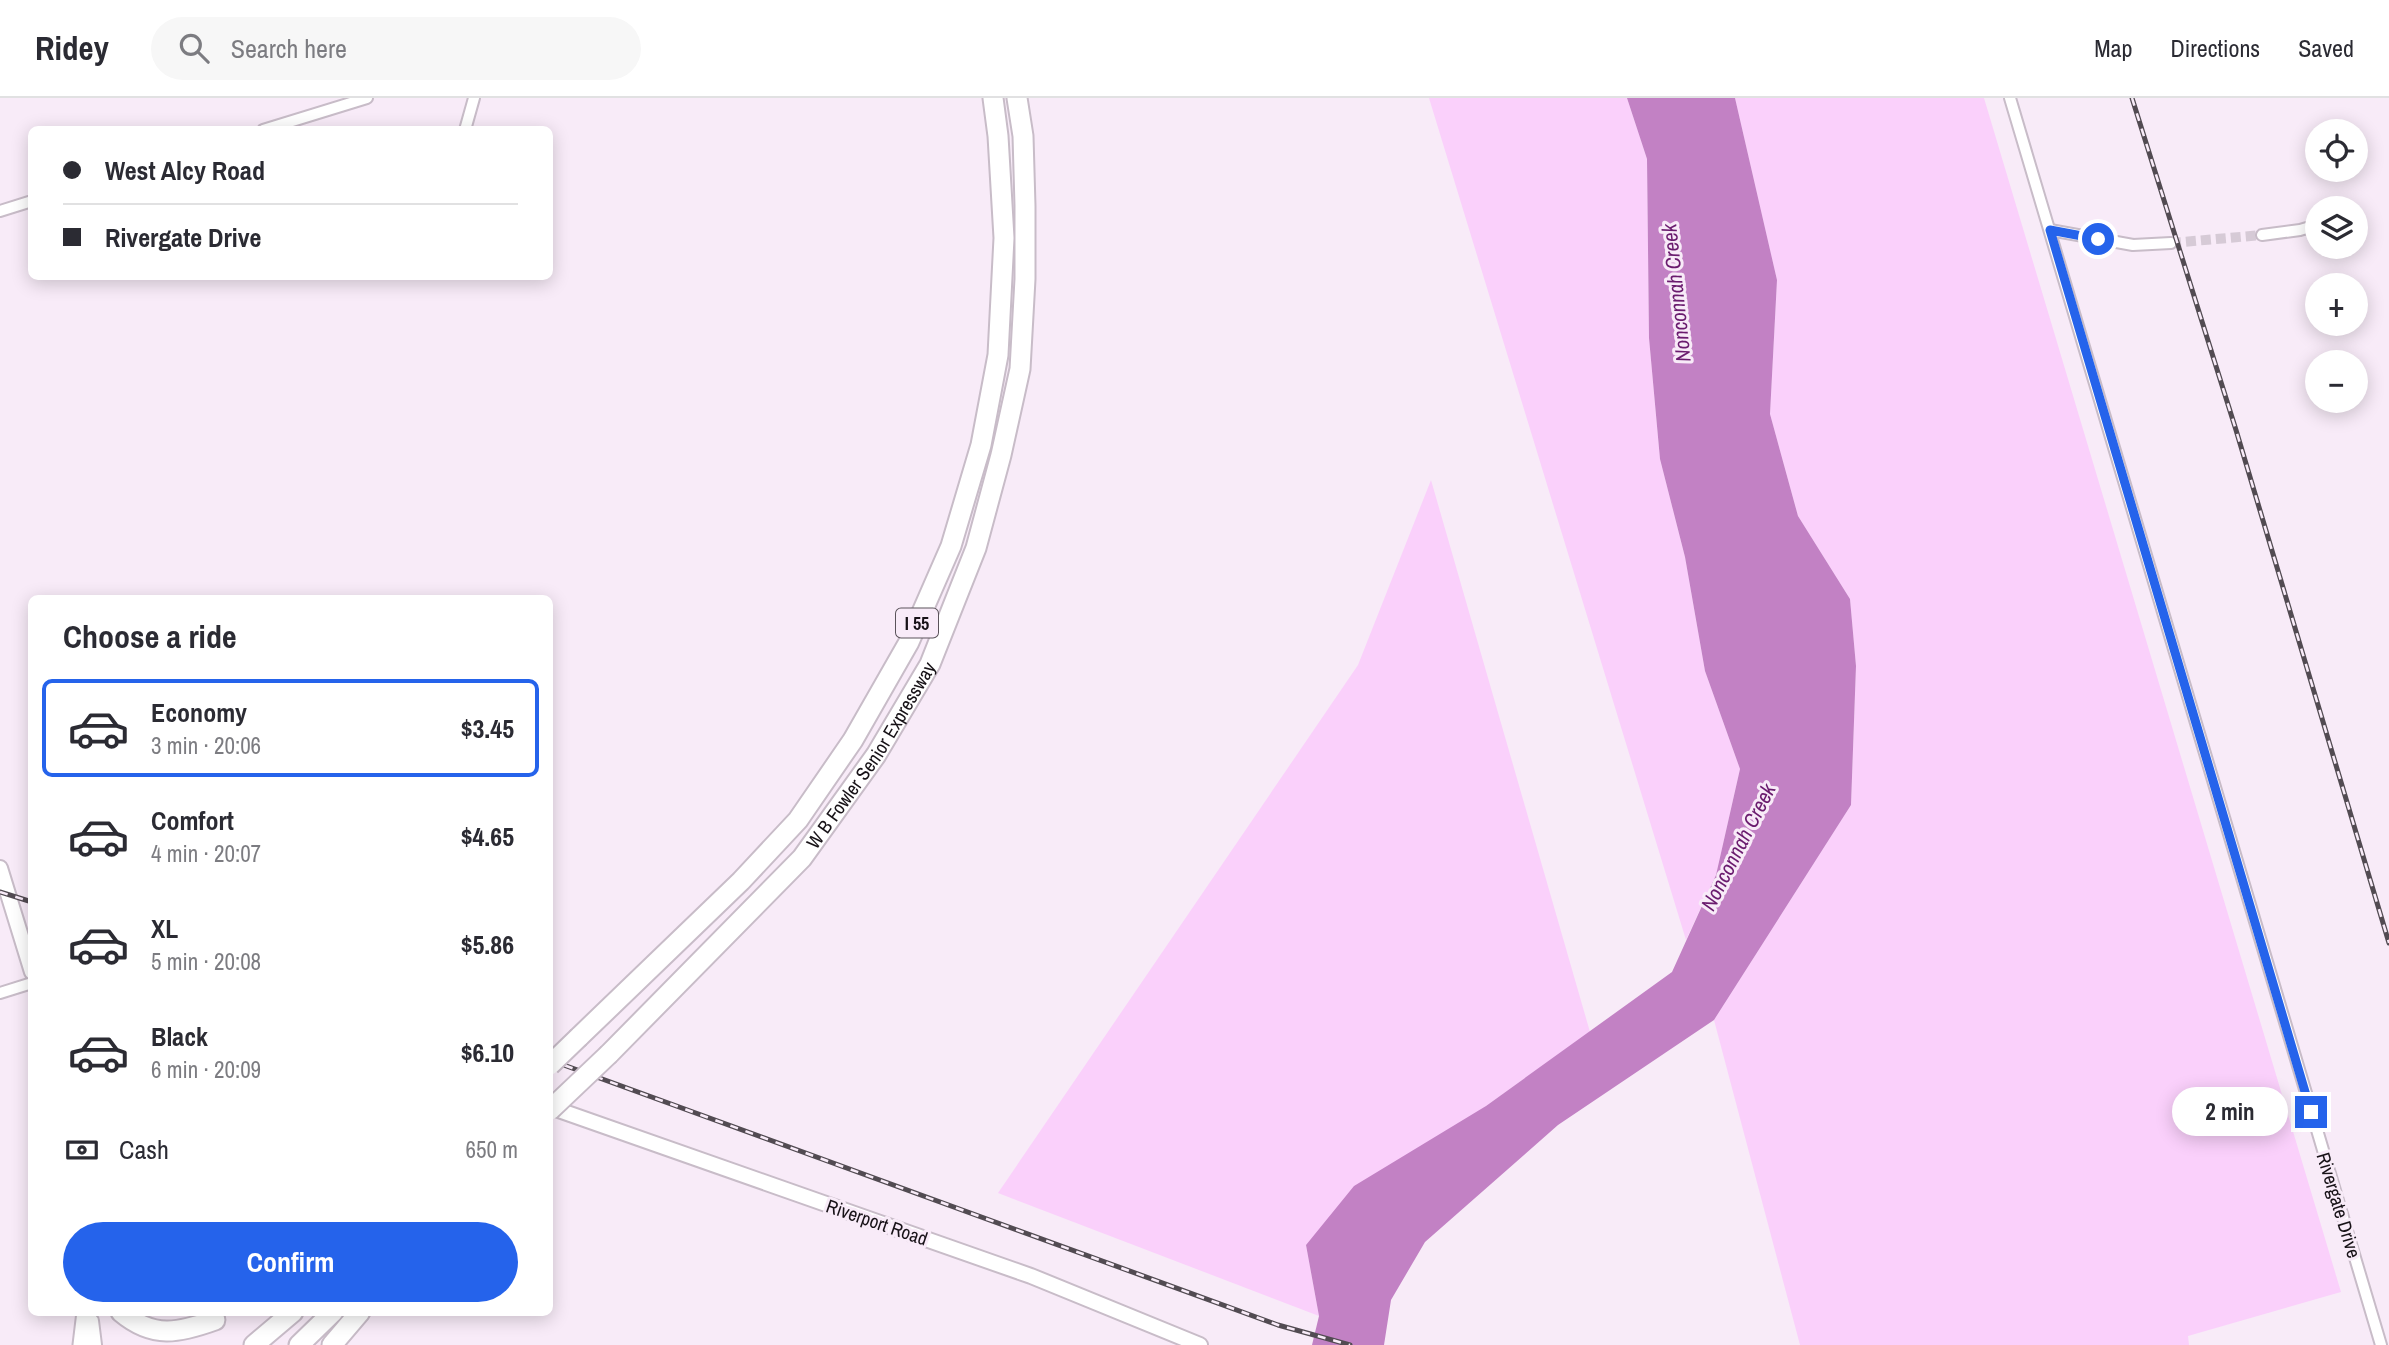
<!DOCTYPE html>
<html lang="en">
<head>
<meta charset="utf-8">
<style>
  :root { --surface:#fff; --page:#f7f7f7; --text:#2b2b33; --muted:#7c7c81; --line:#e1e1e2; --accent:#2563eb }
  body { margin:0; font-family:"Archivo Narrow",sans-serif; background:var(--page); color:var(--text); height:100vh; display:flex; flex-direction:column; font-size:26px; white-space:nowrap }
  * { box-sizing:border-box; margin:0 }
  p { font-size:23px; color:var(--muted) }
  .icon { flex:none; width:38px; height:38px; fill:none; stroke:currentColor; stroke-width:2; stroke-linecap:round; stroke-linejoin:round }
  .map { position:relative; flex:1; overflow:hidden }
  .side { position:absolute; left:28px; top:497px; width:525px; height:721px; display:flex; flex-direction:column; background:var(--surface); border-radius:10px; box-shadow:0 4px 18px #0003 }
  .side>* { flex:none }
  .hud { position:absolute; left:28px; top:28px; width:525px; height:154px; border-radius:10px; box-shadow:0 4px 18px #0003; display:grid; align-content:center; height:154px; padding:0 35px; background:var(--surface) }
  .fabs { position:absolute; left:2305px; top:21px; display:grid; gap:14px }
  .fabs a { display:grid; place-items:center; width:63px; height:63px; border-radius:50%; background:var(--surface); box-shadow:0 4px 18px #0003; font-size:35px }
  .end { position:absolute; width:32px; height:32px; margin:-16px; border:9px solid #2563eb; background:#fff; box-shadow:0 0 0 4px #fff }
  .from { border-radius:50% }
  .bubble { position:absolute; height:49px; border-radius:24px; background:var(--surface); box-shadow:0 4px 18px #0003; font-size:23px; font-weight:800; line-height:49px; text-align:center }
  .hud b { display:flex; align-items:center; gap:24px; height:66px; font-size:26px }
  .hud b+b { border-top:2px solid var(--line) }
  .hud i { width:18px; height:18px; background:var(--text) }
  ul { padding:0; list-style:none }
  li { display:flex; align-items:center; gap:21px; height:98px; margin:0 14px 10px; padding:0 21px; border:4px solid transparent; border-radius:10px }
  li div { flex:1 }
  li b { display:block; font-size:26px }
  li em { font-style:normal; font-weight:800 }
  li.selected { border-color:var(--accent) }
  li>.icon { width:63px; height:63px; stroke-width:1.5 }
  h2 { padding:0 35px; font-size:32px; line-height:84px }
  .pay { display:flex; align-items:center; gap:18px; height:77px; padding:0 35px; font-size:26px }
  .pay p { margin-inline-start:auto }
  .button { display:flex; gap:14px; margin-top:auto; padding:14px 35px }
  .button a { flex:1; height:80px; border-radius:42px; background:var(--accent); color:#fff; font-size:28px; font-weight:800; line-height:80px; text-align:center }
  header { display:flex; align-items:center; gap:42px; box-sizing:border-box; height:98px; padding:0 35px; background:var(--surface); border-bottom:2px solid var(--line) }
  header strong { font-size:33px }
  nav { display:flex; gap:38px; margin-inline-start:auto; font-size:24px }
  .search { width:490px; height:63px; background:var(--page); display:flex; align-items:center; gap:18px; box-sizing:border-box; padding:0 24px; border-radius:38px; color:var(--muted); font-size:26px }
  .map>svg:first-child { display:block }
  .green { fill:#fad0fb }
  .water { fill:#c281c4 }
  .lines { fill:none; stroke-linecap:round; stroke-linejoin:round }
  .street-tunnel { stroke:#d6cad6; stroke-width:10; stroke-dasharray:10 5; stroke-linecap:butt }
  .street-casing { stroke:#c8bcc8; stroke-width:14 }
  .secondary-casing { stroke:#c8bcc8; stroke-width:18 }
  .highway-casing { stroke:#c8bcc8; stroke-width:23 }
  .street { stroke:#fff; stroke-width:10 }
  .secondary { stroke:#fff; stroke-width:14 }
  .highway { stroke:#fff; stroke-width:19 }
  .rail-casing { stroke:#524b52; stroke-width:5 }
  .rail { stroke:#f8ebf8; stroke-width:2.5; stroke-dasharray:8; stroke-linecap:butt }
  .highway-bridge-casing { stroke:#c8bcc8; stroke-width:23; stroke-linecap:butt }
  .highway-bridge { stroke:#fff; stroke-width:19 }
  .route { stroke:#2563eb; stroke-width:9 }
  .labels { text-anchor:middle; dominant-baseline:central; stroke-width:6; stroke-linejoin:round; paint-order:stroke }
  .shield { fill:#f8ebf8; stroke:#5a535a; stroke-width:2 }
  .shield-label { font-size:18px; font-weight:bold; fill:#171217 }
  .street-label { font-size:19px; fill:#171217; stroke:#f8ebf8 }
  .water-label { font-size:21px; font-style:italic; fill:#6a1b6e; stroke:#f8ebf8 }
</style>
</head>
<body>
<header>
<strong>Ridey</strong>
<div class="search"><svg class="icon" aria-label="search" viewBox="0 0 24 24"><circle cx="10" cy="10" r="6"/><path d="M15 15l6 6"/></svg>Search here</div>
<nav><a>Map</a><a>Directions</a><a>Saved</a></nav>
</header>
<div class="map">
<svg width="2389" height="1247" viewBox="0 0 2389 1247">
  <rect width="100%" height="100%" fill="#f8ebf8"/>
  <g class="green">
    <polygon points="1429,0 1627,0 1647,61 1649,240 1660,361 1685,459 1705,573 1740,671 1716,777 1686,842"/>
    <polygon points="1735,0 1984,0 2341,1194 2188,1238 2189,1247 1800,1247 1714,922 1851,707 1856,568 1850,501 1798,418 1770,316 1777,182"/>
    <polygon points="1431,382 1590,934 1486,1008 1306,1147 1319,1218 998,1095 1358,567"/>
  </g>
  <polygon class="water" points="1627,0 1735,0 1777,182 1770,316 1798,418 1850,501 1856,568 1851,707 1714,922 1558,1027 1425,1144 1391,1202 1384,1247 1312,1247 1319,1218 1306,1147 1354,1088 1486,1008 1672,874 1716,777 1740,671 1705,573 1685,459 1660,361 1649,240 1647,61"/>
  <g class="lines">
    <polyline class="street-tunnel" points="2171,145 2262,137"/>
    <g class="street-casing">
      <g id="street">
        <polyline points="2010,0 2381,1247"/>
        <polyline points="263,32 367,0"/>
        <polyline points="465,32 474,0"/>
        <polyline points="0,113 32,103"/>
        <polyline points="2050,132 2133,147 2171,145"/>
        <polyline points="2262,137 2300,132 2317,127"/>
        <polyline points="0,895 32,885"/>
      </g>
    </g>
    <g class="secondary-casing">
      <g id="secondary">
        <polyline points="0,770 32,874"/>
        <polyline points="550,1009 1031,1178 1200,1247"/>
        <polyline points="91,1223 94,1247"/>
      </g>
    </g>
    <g class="highway-casing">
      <g id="highway">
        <polyline points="579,939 741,783 798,722 853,642 909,544 951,448 981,347 998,257 1004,140 998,38 993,0"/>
        <path id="s1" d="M609,956L802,760L876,657L930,566L976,450L1001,357L1020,271L1025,181V108L1023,38L1017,0"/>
        <path d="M121,1214C153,1241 179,1235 215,1222"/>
        <polyline points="83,1247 87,1214"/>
        <polyline points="254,1247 293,1214"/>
        <polyline points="299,1247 333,1214"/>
        <polyline points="332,1247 360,1214"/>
      </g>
    </g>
    <use href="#street" class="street"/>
    <use href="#secondary" class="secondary"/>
    <use href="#highway" class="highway"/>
    <g class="rail-casing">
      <g id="rail">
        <polyline points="2132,0 2236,332 2389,845"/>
        <polyline points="0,794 32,804"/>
        <polyline points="550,962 1278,1227 1350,1247"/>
      </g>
    </g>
    <use href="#rail" class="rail"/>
    <g class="highway-bridge-casing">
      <g id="highway-bridge">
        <polyline points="550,967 579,939"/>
        <polyline points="550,1012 609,956"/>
      </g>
    </g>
    <use href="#highway-bridge" class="highway-bridge"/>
  </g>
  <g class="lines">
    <polyline class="route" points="2098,141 2050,132 2311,1014"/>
  </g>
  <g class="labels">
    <rect class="shield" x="896" y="510.5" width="42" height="29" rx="5"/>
    <g class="shield-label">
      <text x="917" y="525">I 55</text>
    </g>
    <g class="street-label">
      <text stroke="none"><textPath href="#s1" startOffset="399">W B Fowler Senior Expressway</textPath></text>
      <text transform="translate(2339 1107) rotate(73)">Rivergate Drive</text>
      <text transform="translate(877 1124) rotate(19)">Riverport Road</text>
    </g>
    <g class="water-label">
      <text transform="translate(1676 195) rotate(-96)">Nonconnah Creek</text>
      <text transform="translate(1738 749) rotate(-63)">Nonconnah Creek</text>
    </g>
  </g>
</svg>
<div class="fabs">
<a><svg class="icon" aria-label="locate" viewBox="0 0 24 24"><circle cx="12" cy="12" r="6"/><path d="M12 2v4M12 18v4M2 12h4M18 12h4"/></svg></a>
<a><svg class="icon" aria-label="layers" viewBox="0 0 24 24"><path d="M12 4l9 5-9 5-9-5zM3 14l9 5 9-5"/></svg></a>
<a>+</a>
<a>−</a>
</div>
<i class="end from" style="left:2098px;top:141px"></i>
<i class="end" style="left:2311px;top:1014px"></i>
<div class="bubble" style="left:2172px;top:989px;width:116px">2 min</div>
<div class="hud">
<b><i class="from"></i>West Alcy Road</b>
<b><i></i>Rivergate Drive</b>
</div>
<section class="side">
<h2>Choose a ride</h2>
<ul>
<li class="selected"><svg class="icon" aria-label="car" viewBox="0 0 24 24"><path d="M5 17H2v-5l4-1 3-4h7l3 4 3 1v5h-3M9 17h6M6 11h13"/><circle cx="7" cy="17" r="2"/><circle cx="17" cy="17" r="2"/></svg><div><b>Economy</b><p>3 min · 20:06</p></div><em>$3.45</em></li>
<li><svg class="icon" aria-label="car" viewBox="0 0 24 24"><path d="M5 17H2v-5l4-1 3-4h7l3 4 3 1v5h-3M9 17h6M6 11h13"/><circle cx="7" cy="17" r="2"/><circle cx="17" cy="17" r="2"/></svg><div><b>Comfort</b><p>4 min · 20:07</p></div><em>$4.65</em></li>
<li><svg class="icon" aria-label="car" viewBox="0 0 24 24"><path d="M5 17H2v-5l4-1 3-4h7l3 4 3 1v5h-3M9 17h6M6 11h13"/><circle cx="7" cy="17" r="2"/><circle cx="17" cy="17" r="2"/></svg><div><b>XL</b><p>5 min · 20:08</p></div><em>$5.86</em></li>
<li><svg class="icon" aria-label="car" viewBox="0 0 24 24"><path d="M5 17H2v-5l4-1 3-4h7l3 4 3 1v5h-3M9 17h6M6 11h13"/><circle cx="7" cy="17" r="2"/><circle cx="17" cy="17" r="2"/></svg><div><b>Black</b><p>6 min · 20:09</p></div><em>$6.10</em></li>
</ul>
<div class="pay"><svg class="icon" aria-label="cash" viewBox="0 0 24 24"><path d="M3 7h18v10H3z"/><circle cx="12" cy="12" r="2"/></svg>Cash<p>650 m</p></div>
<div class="button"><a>Confirm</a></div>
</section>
</div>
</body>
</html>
